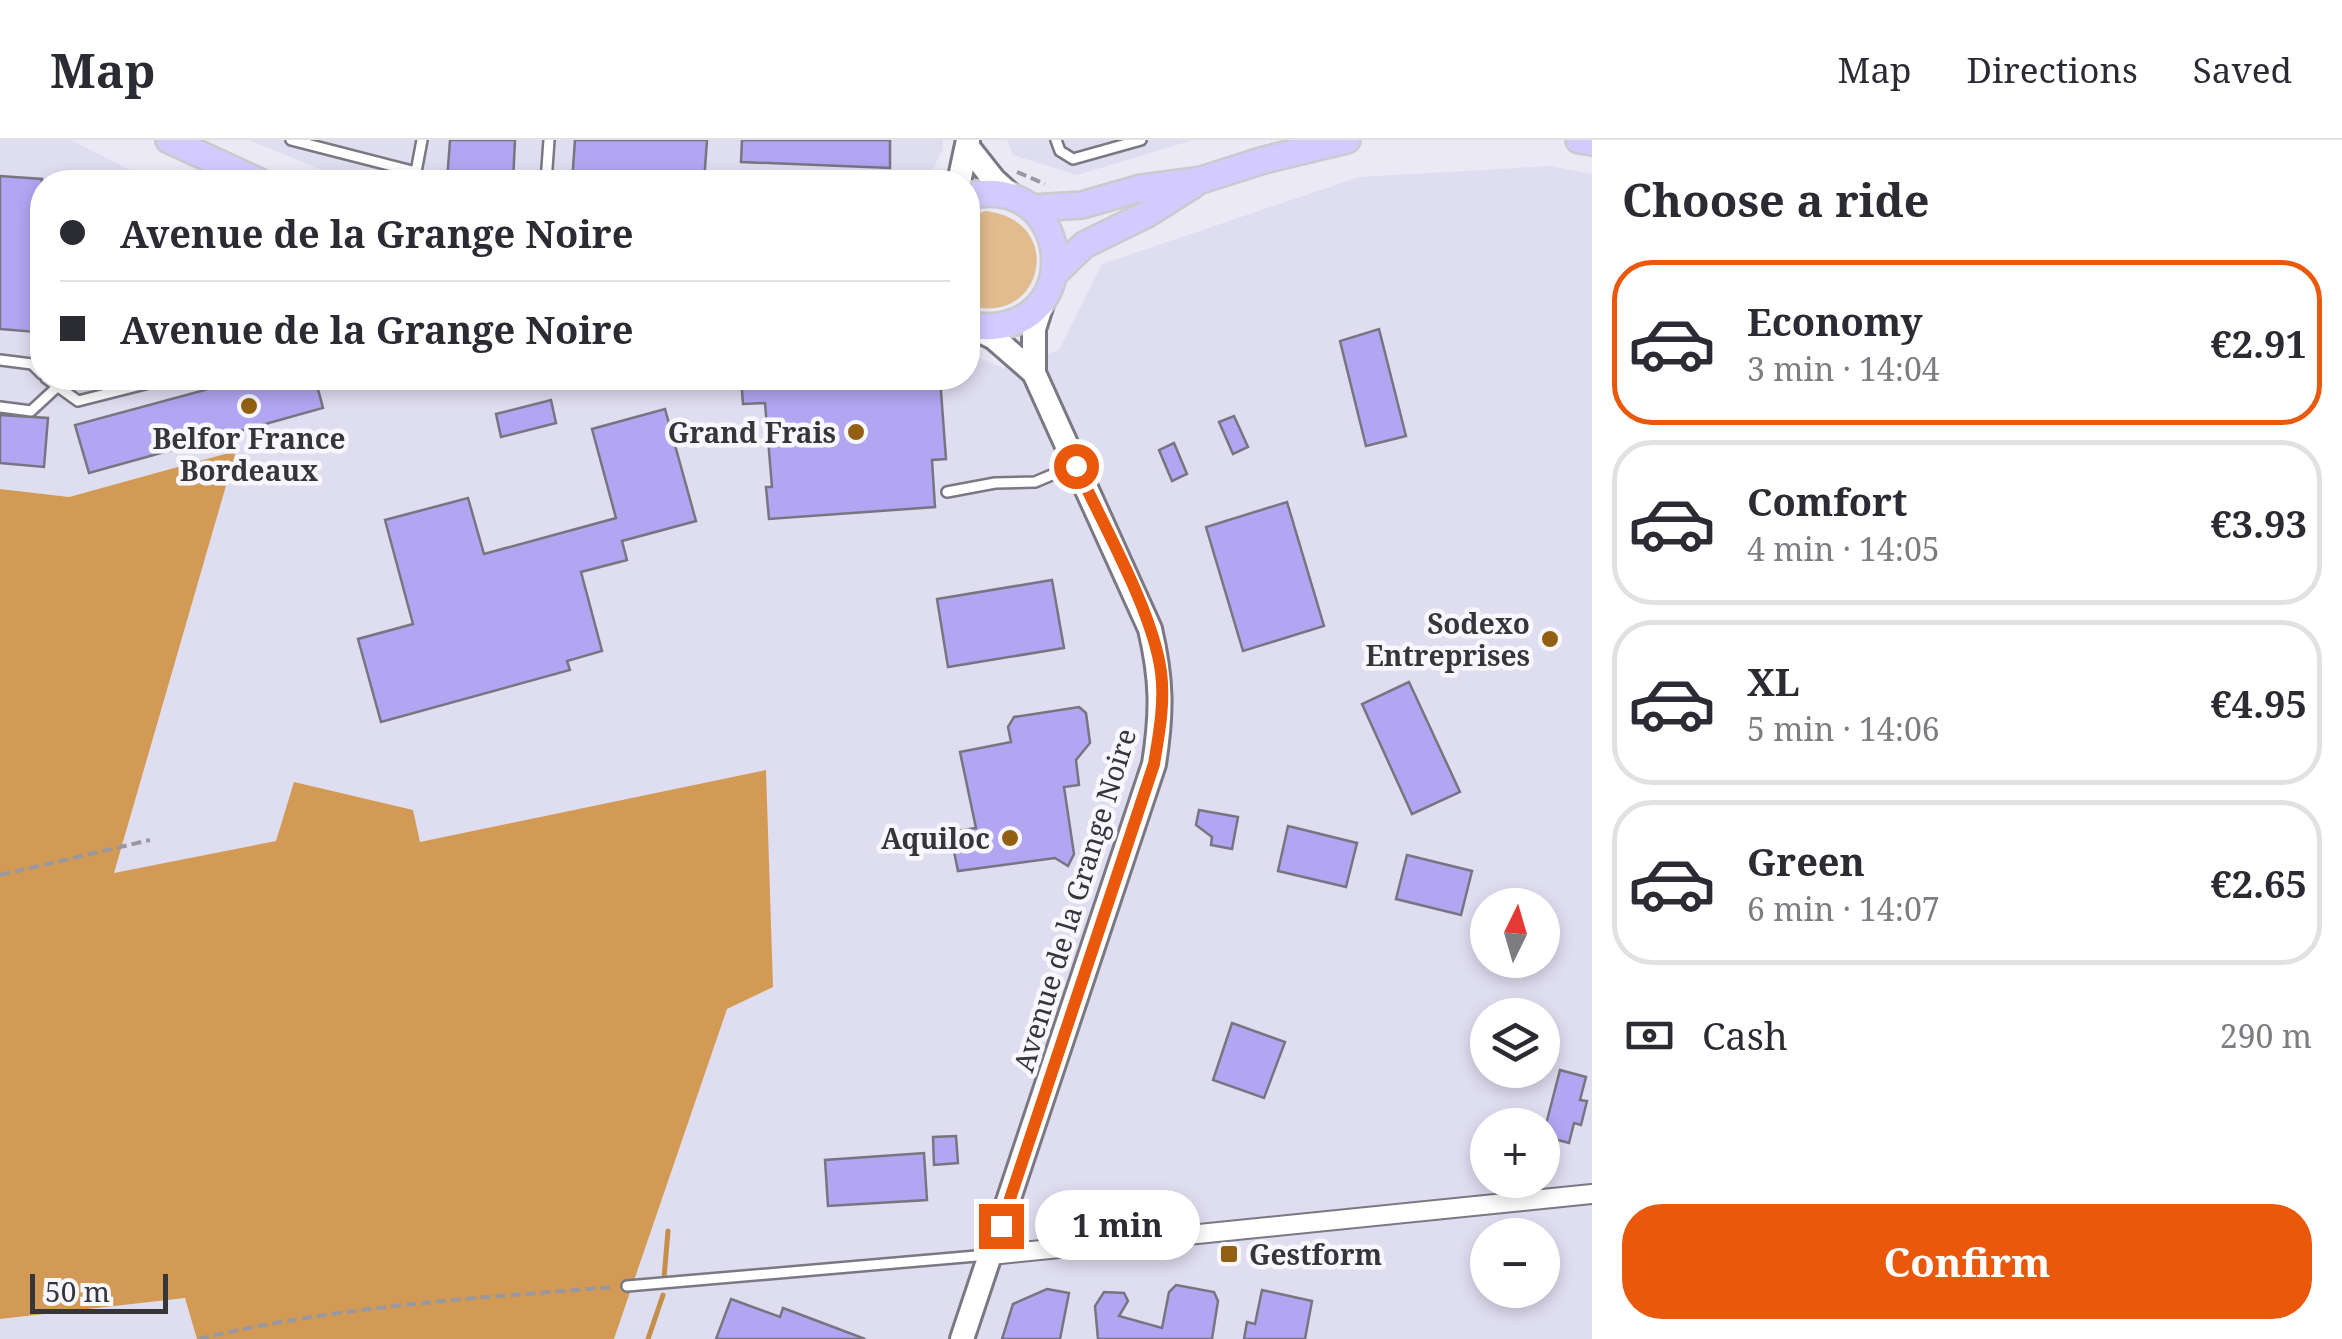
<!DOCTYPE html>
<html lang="en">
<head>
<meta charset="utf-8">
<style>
  :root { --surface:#fff; --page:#f7f7f7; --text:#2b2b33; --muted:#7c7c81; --line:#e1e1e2; --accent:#ea580c }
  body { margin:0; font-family:"Noto Serif",serif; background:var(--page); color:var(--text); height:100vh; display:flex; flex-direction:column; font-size:38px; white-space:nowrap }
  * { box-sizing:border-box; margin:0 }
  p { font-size:32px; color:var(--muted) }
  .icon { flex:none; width:55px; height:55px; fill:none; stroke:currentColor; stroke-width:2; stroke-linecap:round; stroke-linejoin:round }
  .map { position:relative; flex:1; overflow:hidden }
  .drawer { display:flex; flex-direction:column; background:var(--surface); width:750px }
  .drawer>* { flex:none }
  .hud { position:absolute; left:30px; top:30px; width:950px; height:220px; border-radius:40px; box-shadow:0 5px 15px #0003; display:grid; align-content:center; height:220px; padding:0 30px; background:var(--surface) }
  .needle { width:65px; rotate:5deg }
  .fabs { position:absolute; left:1470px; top:748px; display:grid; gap:20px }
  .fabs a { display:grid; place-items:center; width:90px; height:90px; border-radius:50%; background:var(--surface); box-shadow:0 5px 15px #0003; font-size:50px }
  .scale { position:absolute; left:30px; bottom:25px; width:138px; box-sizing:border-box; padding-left:10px; border:5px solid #36353a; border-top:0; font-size:28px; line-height:35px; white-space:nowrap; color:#36353a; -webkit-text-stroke:8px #f8f7fe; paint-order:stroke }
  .end { position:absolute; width:45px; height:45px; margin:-22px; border:12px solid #ea580c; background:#fff; box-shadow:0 0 0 5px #fff }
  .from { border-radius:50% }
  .bubble { position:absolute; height:70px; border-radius:35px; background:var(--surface); box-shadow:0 5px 15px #0003; font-size:32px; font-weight:700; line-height:70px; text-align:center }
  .hud b { display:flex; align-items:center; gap:35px; height:95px; font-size:38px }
  .hud b+b { border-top:2px solid var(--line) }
  .hud i { width:25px; height:25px; background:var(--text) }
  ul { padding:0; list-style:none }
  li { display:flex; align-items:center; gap:30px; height:165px; margin:0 20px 15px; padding:0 10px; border:5px solid var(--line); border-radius:40px }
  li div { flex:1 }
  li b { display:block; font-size:38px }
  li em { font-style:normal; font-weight:700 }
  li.active { border-color:var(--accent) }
  li>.icon { width:90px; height:90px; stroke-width:1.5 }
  h2 { padding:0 30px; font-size:45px; line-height:120px }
  .pay { display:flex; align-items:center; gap:25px; height:110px; padding:0 30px; font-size:38px }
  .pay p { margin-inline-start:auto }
  .cta { display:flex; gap:20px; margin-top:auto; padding:20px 30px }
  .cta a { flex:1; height:115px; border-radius:40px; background:var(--accent); color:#fff; font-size:40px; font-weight:700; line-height:115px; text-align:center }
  header { display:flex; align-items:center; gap:60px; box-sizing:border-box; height:140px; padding:0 50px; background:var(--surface); border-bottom:2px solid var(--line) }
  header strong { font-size:48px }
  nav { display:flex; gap:55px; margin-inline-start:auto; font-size:35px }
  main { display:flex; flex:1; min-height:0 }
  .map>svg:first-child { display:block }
  .built { fill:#dfddf0; fill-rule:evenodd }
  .green { fill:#e2bb8f }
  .forest { fill:#d29a55 }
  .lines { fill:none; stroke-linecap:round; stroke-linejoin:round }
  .stream { stroke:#c68f49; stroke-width:5 }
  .building { fill:#b2a5f2; stroke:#777580; stroke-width:2.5 }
  .lane-casing { stroke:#7a7883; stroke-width:14 }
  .street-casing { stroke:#7a7883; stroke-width:22 }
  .secondary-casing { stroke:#7a7883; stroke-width:28 }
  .primary-casing { stroke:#cbcacc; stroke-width:30 }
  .path { stroke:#9998a1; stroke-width:4; stroke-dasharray:10 5; stroke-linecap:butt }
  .lane { stroke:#fff; stroke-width:9 }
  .street { stroke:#fff; stroke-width:18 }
  .secondary { stroke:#fff; stroke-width:22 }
  .primary { stroke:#d3cafe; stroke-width:25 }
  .route { stroke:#ea580c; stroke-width:12 }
  .poi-dot { fill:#936013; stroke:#f8f7fe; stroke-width:4 }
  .labels { text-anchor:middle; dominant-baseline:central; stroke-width:9; stroke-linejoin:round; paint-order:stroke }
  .poi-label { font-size:28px; font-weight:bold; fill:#36353a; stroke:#f8f7fe; text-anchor:end }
  .street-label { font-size:28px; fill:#36353a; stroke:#f8f7fe }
</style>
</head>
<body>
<header>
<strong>Map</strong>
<nav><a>Map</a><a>Directions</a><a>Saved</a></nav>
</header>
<main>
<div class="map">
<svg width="1592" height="1199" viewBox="0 0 1592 1199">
  <rect width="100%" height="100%" fill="#eae9f5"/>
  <g class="built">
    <path d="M0,0H71L154,42H42V238H968V213L1003,228L1059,210L1102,124L1359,37L1550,26L1592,34V1199H614L727,869L420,702L276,701L114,734L235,312L68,357L0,349ZM1488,765H1542V820H1488ZM1488,875H1542V930H1488ZM1488,985H1542V1040H1488ZM1488,1095H1542V1150H1488Z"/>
    <polygon points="249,0 943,0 943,9 926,42 351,42"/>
    <polygon points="1007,0 1193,0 1077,35 1013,15"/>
    <polygon points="186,1158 197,1199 0,1199 0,1179"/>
  </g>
  <path class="green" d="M986,71C1068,81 1042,189 968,165V76Z"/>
  <polygon class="forest" points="236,311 114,733 276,701 294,642 413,670 420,702 766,630 773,847 727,869 614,1199 197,1199 185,1158 0,1179 0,349 69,357"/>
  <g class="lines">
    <g class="stream">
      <polyline points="664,1138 668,1091"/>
      <polyline points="648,1199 663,1155"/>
    </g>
  </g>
  <g class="building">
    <polygon points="450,0 515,0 513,42 447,41"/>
    <polygon points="575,0 707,0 704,42 572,42"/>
    <polygon points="742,0 890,0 890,28 741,22"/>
    <polygon points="0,36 42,39 42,121 36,192 0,189"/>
    <polygon points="1379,189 1406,296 1366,306 1340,201"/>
    <polygon points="249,238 315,238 323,268 89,333 75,285"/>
    <polygon points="741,238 940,238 946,319 932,320 935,367 769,379 766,347 772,347 765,263 743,264"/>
    <polygon points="551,260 556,283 501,297 496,274"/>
    <polygon points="665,269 696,381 622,401 627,420 581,432 602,511 567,521 570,530 381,582 358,499 413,484 385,380 468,358 484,414 616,378 592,289"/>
    <polygon points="0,275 48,278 44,327 0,323"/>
    <polygon points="1234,276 1248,307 1233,314 1219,282"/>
    <polygon points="1174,303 1187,334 1172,341 1159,310"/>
    <polygon points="1287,362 1324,486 1243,511 1206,387"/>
    <polygon points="1052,440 1064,508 948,527 937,459"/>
    <polygon points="1409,542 1460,652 1412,674 1362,564"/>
    <polygon points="1079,567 1086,573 1090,603 1076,620 1079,645 1064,647 1074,714 1068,726 1055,718 958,731 950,692 976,688 960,612 1011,602 1008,587 1014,577"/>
    <polygon points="1199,670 1238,677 1232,709 1211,705 1212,697 1196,685"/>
    <polygon points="1288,686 1357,703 1346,747 1278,731"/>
    <polygon points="1407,715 1472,731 1461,775 1396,759"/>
    <polygon points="1232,883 1285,902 1264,958 1213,940"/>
    <polygon points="1560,930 1586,937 1580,960 1587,961 1581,985 1574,983 1569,1003 1543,996"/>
    <polygon points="956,996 958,1023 934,1025 933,997"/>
    <polygon points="924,1013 927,1060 828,1066 825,1020"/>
    <polygon points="1176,1145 1214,1152 1218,1161 1212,1199 1098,1199 1095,1166 1104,1152 1124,1153 1128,1161 1119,1176 1162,1188 1169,1152"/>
    <polygon points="1047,1149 1069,1153 1060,1199 1002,1199 1013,1164"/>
    <polygon points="1262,1150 1312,1161 1305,1199 1244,1199 1247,1182 1255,1184"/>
    <polygon points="731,1159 780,1177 783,1168 865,1199 716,1199"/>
  </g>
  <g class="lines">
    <g class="lane-casing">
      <g id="lane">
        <polyline points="291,0 416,32 422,0"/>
        <polyline points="1056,0 1060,11 1073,19 1141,0"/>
        <polyline points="546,42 549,0"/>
        <polyline points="0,220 32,224 42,234"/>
        <polyline points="46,238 78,261 169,238"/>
        <polyline points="0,267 31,271 57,247 58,238"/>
        <polyline points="947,352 995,343 1035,342 1073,326"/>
        <polyline points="627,1146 988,1115"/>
      </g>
    </g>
    <g class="street-casing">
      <polyline id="street" points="991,1115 1592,1054"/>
    </g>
    <g class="secondary-casing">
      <g id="secondary">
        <polyline points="968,7 994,40 1013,57"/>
        <polyline points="959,42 968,0"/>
        <polyline points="1034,233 1034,189 1043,161"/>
        <path d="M962,1199L1154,624C1162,573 1162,540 1150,489L1034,233L994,198L968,185"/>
      </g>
    </g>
    <g class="primary-casing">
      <g id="primary">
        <polyline points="169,0 260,42"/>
        <polyline points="1579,0 1592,2"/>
        <path d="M968,56C1078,30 1089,205 968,185"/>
        <polyline points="1032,68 1082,65 1141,48 1201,40 1264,20 1347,0"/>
        <polyline points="1055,133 1084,105 1147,74 1193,45"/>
      </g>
    </g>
    <g class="path">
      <polyline points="1017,32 1045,44"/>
      <polyline points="0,735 150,700"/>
      <path d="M199,1199C336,1166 475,1158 615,1147"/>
    </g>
    <use href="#lane" class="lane"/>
    <use href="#street" class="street"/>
    <use href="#secondary" class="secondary"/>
    <use href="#primary" class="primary"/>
  </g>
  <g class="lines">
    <path class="route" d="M1001,1086L1154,624C1159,594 1165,563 1161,532C1153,471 1102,383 1076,326"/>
  </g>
  <g class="poi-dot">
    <circle cx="249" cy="266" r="10"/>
    <circle cx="856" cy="292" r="10"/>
    <circle cx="1550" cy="499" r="10"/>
    <circle cx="1010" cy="698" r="10"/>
    <rect x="1219" y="1104" width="20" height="20" rx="5"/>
  </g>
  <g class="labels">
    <g class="poi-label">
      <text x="836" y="292">Grand Frais</text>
      <text x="249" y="298" text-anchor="middle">Belfor France<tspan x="249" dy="32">Bordeaux</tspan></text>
      <text x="1530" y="483">Sodexo<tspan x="1530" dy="32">Entreprises</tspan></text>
      <text x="990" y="698">Aquiloc</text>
      <text x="1249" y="1114" text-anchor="start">Gestform</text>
    </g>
    <g class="street-label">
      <text transform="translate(1074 760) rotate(-73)">Avenue de la Grange Noire</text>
    </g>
  </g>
</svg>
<div class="fabs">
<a><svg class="needle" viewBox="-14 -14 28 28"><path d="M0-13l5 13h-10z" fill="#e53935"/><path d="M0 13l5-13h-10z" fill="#7c7c81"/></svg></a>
<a><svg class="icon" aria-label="layers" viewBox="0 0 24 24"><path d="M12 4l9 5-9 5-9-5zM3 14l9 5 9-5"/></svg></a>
<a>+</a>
<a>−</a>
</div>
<div class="scale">50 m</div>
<i class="end from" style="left:1076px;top:326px"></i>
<i class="end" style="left:1001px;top:1086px"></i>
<div class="bubble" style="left:1035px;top:1050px;width:165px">1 min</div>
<div class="hud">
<b><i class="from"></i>Avenue de la Grange Noire</b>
<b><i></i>Avenue de la Grange Noire</b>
</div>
</div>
<section class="drawer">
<h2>Choose a ride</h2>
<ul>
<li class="active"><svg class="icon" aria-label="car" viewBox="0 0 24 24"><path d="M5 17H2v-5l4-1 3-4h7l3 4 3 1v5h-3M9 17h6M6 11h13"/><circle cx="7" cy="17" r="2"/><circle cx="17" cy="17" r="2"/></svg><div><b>Economy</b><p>3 min · 14:04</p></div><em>€2.91</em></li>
<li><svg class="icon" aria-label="car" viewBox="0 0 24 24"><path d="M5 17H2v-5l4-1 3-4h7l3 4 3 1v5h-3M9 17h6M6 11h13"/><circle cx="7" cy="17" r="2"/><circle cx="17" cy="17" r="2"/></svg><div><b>Comfort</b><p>4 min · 14:05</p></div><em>€3.93</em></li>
<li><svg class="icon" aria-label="car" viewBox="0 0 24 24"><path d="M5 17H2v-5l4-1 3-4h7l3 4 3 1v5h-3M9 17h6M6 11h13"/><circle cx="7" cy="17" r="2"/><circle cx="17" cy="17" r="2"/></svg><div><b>XL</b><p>5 min · 14:06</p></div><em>€4.95</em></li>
<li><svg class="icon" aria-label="car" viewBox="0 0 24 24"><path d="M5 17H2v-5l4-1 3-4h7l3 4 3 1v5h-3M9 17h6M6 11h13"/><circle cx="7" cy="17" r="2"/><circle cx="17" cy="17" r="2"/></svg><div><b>Green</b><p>6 min · 14:07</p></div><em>€2.65</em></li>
</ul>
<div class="pay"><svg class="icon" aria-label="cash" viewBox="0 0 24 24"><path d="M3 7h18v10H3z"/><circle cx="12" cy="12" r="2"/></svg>Cash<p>290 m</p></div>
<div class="cta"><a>Confirm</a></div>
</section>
</main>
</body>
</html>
